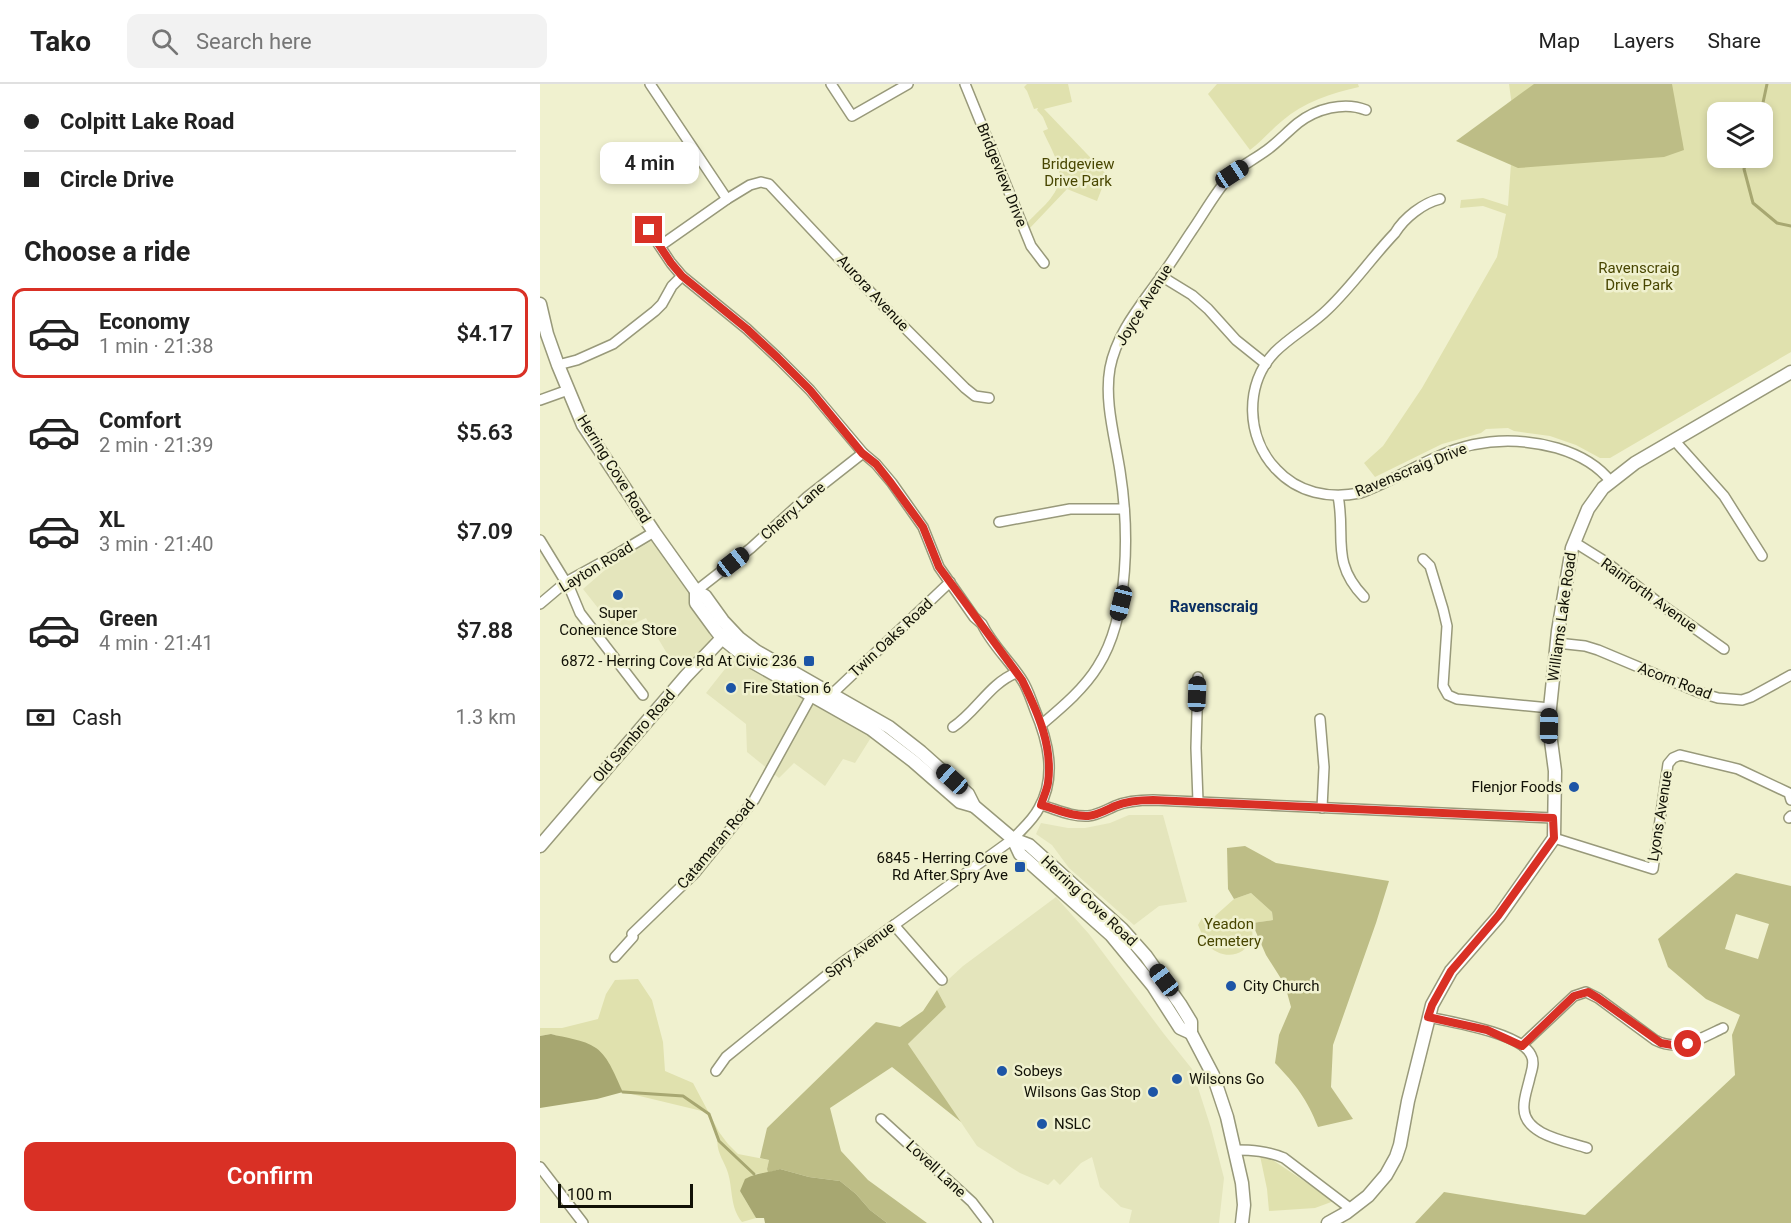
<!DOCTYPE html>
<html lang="en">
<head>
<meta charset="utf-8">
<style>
  :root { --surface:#fff; --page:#f2f2f2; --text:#222; --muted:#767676; --line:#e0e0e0; --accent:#d93025 }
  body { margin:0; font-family:Roboto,sans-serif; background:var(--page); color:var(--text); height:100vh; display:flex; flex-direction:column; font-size:22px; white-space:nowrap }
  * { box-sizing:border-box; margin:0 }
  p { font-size:20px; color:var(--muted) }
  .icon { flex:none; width:33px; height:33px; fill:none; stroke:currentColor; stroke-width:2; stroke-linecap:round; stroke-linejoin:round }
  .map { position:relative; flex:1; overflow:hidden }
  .drawer { display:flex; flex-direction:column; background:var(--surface); width:540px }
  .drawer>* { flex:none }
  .hud { display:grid; align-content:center; height:132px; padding:0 24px; background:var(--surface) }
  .controls { position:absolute; left:1167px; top:18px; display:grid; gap:12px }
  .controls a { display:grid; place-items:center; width:66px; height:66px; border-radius:12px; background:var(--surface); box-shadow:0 3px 9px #0003; font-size:30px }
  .scale { position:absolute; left:18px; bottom:15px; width:135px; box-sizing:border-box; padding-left:6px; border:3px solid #111106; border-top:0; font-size:16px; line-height:21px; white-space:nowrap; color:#111106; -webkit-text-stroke:4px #f0f1cf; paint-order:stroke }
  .end { position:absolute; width:27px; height:27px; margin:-14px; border:8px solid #d93025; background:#fff; box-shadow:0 0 0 3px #fff }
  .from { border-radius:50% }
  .bubble { position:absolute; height:42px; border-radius:12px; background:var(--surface); box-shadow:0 3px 9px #0003; font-size:20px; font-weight:600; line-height:42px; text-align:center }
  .car { position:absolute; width:18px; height:36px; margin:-18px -9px; border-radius:8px; box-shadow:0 0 4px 2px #0007; background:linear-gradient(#222 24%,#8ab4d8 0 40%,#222 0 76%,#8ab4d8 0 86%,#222 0) }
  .hud b { display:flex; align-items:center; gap:21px; height:57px; font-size:22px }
  .hud b+b { border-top:2px solid var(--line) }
  .hud i { width:15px; height:15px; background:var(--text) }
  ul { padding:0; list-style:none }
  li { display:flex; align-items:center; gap:18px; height:90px; margin:0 12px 9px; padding:0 12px; border:3px solid transparent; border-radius:12px }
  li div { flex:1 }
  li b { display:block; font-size:22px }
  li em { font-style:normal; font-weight:600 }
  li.current { border-color:var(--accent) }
  li>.icon { width:54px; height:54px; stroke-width:1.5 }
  h2 { padding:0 24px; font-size:27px; line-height:72px }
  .pay { display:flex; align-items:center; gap:15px; height:66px; padding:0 24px; font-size:22px }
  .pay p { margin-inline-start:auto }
  .cta { display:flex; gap:12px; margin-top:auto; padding:12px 24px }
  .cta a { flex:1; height:69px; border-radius:12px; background:var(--accent); color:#fff; font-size:24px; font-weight:600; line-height:69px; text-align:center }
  header { display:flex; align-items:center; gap:36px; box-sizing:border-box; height:84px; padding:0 30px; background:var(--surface); border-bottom:2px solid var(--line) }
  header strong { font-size:28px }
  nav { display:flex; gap:33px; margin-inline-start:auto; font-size:21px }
  .search { width:420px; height:54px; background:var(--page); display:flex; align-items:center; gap:15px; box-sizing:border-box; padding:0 21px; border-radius:12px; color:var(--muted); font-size:22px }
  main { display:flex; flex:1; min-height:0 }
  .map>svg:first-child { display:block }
  .built { fill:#e4e5bc }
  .green { fill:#e0e1ae; fill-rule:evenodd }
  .forest { fill:#bdbd86; fill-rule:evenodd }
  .water { fill:#a7a771 }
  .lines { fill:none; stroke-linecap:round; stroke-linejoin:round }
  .stream { stroke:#a7a771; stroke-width:3 }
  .minor-casing { stroke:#98997a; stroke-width:12 }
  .major-casing { stroke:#98997a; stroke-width:15 }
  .minor { stroke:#fff; stroke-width:9 }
  .major { stroke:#fff; stroke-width:12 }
  .route { stroke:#d93025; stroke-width:8 }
  .poi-dot { fill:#1d55a6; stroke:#f0f1cf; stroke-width:2 }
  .labels { text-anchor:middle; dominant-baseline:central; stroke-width:5; stroke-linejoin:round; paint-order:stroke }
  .park-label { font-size:15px; fill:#484601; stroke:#f0f1cf }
  .street-label { font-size:15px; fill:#111106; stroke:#f0f1cf }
  .poi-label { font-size:15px; fill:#111106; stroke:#f0f1cf; text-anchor:start }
  .neighbourhood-label { font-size:16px; font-weight:bold; fill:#0c3063; stroke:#f0f1cf }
</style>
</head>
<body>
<header>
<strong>Tako</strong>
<div class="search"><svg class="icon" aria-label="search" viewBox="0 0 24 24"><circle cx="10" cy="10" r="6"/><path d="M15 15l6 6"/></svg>Search here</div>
<nav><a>Map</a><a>Layers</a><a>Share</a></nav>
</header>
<main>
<section class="drawer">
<div class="hud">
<b><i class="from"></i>Colpitt Lake Road</b>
<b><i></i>Circle Drive</b>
</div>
<h2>Choose a ride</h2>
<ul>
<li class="current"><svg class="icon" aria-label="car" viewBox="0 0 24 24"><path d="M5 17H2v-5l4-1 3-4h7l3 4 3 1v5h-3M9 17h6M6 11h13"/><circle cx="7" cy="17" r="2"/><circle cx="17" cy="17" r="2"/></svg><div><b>Economy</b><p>1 min · 21:38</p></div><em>$4.17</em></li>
<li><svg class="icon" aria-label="car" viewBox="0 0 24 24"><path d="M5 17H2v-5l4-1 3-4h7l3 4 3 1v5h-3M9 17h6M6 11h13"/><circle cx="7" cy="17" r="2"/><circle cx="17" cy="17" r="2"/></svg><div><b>Comfort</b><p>2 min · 21:39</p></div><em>$5.63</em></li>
<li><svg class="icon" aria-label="car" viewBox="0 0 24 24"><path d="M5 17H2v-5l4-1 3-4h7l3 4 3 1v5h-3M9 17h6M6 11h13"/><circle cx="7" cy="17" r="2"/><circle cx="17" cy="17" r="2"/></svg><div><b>XL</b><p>3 min · 21:40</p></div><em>$7.09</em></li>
<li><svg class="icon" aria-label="car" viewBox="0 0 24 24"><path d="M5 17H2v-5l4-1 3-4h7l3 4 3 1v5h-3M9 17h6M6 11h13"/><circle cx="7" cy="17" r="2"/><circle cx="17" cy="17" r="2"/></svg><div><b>Green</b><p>4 min · 21:41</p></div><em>$7.88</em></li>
</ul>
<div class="pay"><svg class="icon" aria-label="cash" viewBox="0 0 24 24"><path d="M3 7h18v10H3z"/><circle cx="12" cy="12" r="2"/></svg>Cash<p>1.3 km</p></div>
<div class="cta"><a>Confirm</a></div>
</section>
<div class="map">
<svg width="1251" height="1139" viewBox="0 0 1251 1139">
  <rect width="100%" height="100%" fill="#f0f1cf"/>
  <g class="built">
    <polygon points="115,455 187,550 151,590 132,578 106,534 77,548 43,505 72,480"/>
    <polygon points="196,571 332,652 315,679 303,675 285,702 254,679 239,694 207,668 206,640 166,609"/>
    <polygon points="589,731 623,731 647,818 619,822 594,841 529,784 512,761 496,750 501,739 528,744 545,744 570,739"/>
    <polygon points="516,813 549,850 624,950 652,985 671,1044 684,1094 679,1139 589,1139 592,1126 581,1123 560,1103 552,1073 541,1079 520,1101 514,1095 508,1101 480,1089 437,1062 368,960 406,923 397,906 423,882"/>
  </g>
  <g class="green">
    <path d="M487,0H528L532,18L504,25L567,91L557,117L527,105L489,145L487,139C497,128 517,113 519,97C522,81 509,61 503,47L508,45L503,33L497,26L498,24L494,25L487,7L484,3Z"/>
    <path d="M677,0H818L819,3C791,9 764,18 742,37C731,46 722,57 710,66L668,10Z"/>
    <path d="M969,0H1251V268L1070,374H1060L1036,361L1010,352L974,347L968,344L946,345L941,349L902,360L835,393L824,379L843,362L882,304L957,173L966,130L943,122L920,124L921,116L943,114L968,122L974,37ZM1178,28H1222V74H1178Z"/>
    <path d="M711,809L732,828L733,836L712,839C712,844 713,849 712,854C704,875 680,876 666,859C663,854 661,847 658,841L662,834L675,832L694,815Z"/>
    <path d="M98,895L112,916L123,958L125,987L153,999L179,1048L188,1060L198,1070L229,1076L227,1085L228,1089L214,1090L200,1107L216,1134L202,1138C190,1123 193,1106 188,1089C184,1076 175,1067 178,1053L166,1028L83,1008L67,978L23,954L11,950L0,952V944H22L58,935L66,910L75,896Z"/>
    <polygon points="719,1067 794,1117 775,1124 729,1127 727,1105"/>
  </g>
  <g class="forest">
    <polygon points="994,0 1132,0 1144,66 1124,73 978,84 916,57"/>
    <path d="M705,762L736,779L849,797L836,839L793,961L791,1003L813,1035L778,1043C767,1015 756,1001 735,979L739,951L751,923L745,901L726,871L712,839L733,836L732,828L711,809L694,815L688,805L687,764Z"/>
    <path d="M1196,789L1251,802V1139H875L904,1108L1045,1131L1195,991L1192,951L1200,931L1166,915L1128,883L1118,855ZM1196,830L1229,840L1218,875L1185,865Z"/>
    <polygon points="397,906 406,923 368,960 421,1038 352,983 290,1024 301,1067 328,1096 387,1139 347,1139 330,1126 316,1110 300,1097 269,1093 240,1085 228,1089 227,1085 229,1076 220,1074 227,1044 336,938 360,943 383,927"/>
  </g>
  <g class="water">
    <path d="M11,950C25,954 43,955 56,964C69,973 76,994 83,1008L57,1015L0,1024V952Z"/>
    <path d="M240,1085L269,1093L300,1097L316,1110L330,1126L347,1139H225L224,1134H216L200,1107L205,1095C216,1089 228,1089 240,1085Z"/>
  </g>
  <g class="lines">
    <g class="stream">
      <polyline points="1221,28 1227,0"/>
      <polyline points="1208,74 1204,85 1213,119 1237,139 1251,142"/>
      <polyline points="83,1008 143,1012 169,1030 179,1057 214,1090"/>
    </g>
    <g class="minor-casing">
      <g id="minor">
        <polyline points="110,0 187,115"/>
        <polyline points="291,0 312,32 368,0"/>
        <polyline points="425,0 491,162 504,179"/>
        <path d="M900,115C883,119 864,134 855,149C832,173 813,201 788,225C772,241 751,252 735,268C704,300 706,354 736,385C758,409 789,415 820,409C848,399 873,383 899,372C937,355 977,353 1017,364C1037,370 1058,381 1071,398"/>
        <path d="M109,146L131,179L142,192L207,245L238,274L270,306L323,369L336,380L352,399L383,443L399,483L434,533L442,540C452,561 470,577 482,596C488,605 491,616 495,626C508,657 517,692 499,724C493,736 482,745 473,755L303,878L186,973L176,987"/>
        <polyline points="120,162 187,115 210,101 221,98 229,100 353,232 425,304 435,312 449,314"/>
        <polyline points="621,192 652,211 668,225 696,256 726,280"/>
        <polyline points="18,281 37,276 73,260 115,227 122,220 132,202 142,192"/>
        <polyline points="0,316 28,306"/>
        <polyline points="1134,356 1184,412 1222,472"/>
        <path d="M798,412C806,452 790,478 824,513"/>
        <polyline points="459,438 530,425 584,425"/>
        <polyline points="0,456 30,505 40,529 103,611"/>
        <polyline points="1034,458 1066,478 1119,519 1184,565"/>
        <polyline points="883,475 890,482 903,525 907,542 903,602 908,611 917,615 1010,624"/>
        <polyline points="156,507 211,464 267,413 323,369"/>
        <polyline points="0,520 26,498 77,470 114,448"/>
        <polyline points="1017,559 1045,562 1058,566 1158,608 1178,614 1202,616 1211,613 1251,591"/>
        <polyline points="658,593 656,664 658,717"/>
        <polyline points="292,610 410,498"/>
        <polyline points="780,635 784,683 782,724"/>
        <path d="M501,641C521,624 544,605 558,582C590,532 589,444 580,387C575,354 564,317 570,284C576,252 597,226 615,201C628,184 639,166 651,148C663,131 676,107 690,92C700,82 715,75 727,66C738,58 747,48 758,39C776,25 804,17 826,26"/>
        <path d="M413,643C436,628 450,599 476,589"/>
        <path d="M501,721C516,725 531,733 548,732C558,731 566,726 575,722C587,717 600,716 613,716L1013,734"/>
        <polyline points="1249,734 1251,732"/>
        <polyline points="1014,754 1113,785 1128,680 1133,674 1140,671 1198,685 1249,709 1251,716"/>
        <polyline points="354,841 402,896"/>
        <polyline points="75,873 93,853 92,850 155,789 214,716 274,607"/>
        <path d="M888,933C911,938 981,949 991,971C995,978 992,986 990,993C988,1003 983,1015 984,1025C985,1051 1026,1057 1047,1064"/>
        <path d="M982,961L1034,912L1046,908L1058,914L1115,956C1140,969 1161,954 1183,944"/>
        <polyline points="341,1035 432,1118 448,1139"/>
        <path d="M695,1066C712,1066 727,1067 744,1074L811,1125"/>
        <polyline points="0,1083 43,1139"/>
      </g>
    </g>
    <g class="major-casing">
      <g id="major">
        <polyline points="0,220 7,250 18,281 43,341 114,448 156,507 165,512 183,537 199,554 216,567 349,643 381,668 428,710 434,722 473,755 489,761 582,845 606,872 640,920 651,938 651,949 673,991 687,1033 702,1099 704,1121 702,1139"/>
        <polyline points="156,507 156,519 175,545 182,554 209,576 331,645 373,677 420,718 434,722"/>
        <polyline points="473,755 480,770 571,851 613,902 640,944 651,949"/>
        <polyline points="0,762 146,592 187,549"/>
        <polyline points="788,1139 806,1129 828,1112 846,1091 856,1073 860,1061 868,1017 892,921 911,887 959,832 1014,754 1015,687 1009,642 1010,624 1018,547 1032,464 1048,425 1063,404 1095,379 1251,288"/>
      </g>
    </g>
    <use href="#minor" class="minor"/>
    <use href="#major" class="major"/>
  </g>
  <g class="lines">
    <path class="route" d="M109,146L131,179L142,192L207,245L238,274L270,306L322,369L336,380L351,399L383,443L399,483L482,596C498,629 513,662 508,699C507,706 503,714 501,721C517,725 532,733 548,732C558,731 566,726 575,722C587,717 600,716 613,716L1013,734L1014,754L958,832L911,887L892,921L888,933L947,946L982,962L1034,912L1048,908L1058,914L1121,959L1138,962L1148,960"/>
  </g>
  <g class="poi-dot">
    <circle cx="78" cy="511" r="6"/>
    <rect x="263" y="571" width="12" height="12" rx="3"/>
    <circle cx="191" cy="604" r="6"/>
    <circle cx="1034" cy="703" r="6"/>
    <rect x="474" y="777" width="12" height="12" rx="3"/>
    <circle cx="691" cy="902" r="6"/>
    <circle cx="462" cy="987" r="6"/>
    <circle cx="637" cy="995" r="6"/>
    <circle cx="613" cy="1008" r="6"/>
    <circle cx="502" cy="1040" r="6"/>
  </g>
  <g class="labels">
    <g class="park-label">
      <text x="538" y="80">Bridgeview<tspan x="538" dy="17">Drive Park</tspan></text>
      <text x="1099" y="184">Ravenscraig<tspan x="1099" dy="17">Drive Park</tspan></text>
      <text x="689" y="840">Yeadon<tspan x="689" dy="17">Cemetery</tspan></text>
    </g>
    <g class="street-label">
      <text transform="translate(462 91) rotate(68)">Bridgeview Drive</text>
      <text transform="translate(333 209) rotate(47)">Aurora Avenue</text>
      <text transform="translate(604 221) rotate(-58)">Joyce Avenue</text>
      <text transform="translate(74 385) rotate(58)">Herring Cove Road</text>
      <text transform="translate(871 386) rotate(-22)">Ravenscraig Drive</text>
      <text transform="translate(253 427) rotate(-41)">Cherry Lane</text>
      <text transform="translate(56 483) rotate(-31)">Layton Road</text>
      <text transform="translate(1109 511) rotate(36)">Rainforth Avenue</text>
      <text transform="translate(1022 533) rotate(-82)">Williams Lake Road</text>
      <text transform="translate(351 554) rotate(-43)">Twin Oaks Road</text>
      <text transform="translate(1135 597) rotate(21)">Acorn Road</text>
      <text transform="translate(94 652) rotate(-49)">Old Sambro Road</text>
      <text transform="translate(1120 732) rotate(-81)">Lyons Avenue</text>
      <text transform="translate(176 760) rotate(-50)">Catamaran Road</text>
      <text transform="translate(549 817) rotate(43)">Herring Cove Road</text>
      <text transform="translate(320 866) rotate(-37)">Spry Avenue</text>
      <text transform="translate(396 1085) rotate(43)">Lovell Lane</text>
    </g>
    <g class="poi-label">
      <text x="78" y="529" text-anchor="middle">Super<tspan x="78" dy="17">Conenience Store</tspan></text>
      <text x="257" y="577" text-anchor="end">6872 - Herring Cove Rd At Civic 236</text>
      <text x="203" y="604">Fire Station 6</text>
      <text x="1022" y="703" text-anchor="end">Flenjor Foods</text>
      <text x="468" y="774" text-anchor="end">6845 - Herring Cove<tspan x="468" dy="17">Rd After Spry Ave</tspan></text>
      <text x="703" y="902">City Church</text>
      <text x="474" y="987">Sobeys</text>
      <text x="649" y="995">Wilsons Go</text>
      <text x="601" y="1008" text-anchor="end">Wilsons Gas Stop</text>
      <text x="514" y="1040">NSLC</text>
    </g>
    <g class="neighbourhood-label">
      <text x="674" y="522">Ravenscraig</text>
    </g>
  </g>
</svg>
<div class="controls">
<a><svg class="icon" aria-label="layers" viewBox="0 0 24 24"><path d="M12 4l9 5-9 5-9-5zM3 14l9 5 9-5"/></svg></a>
</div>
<div class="scale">100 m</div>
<i class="end from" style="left:1148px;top:960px"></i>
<i class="end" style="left:109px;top:146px"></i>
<div class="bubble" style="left:60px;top:58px;width:99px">4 min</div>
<i class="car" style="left:692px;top:90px;rotate:57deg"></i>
<i class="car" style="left:193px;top:478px;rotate:52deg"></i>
<i class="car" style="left:581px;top:519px;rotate:194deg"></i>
<i class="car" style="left:657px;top:610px;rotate:2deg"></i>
<i class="car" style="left:1009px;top:642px;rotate:1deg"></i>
<i class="car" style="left:412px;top:695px;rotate:312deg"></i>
<i class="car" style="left:624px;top:896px;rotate:323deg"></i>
</div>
</main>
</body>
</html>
